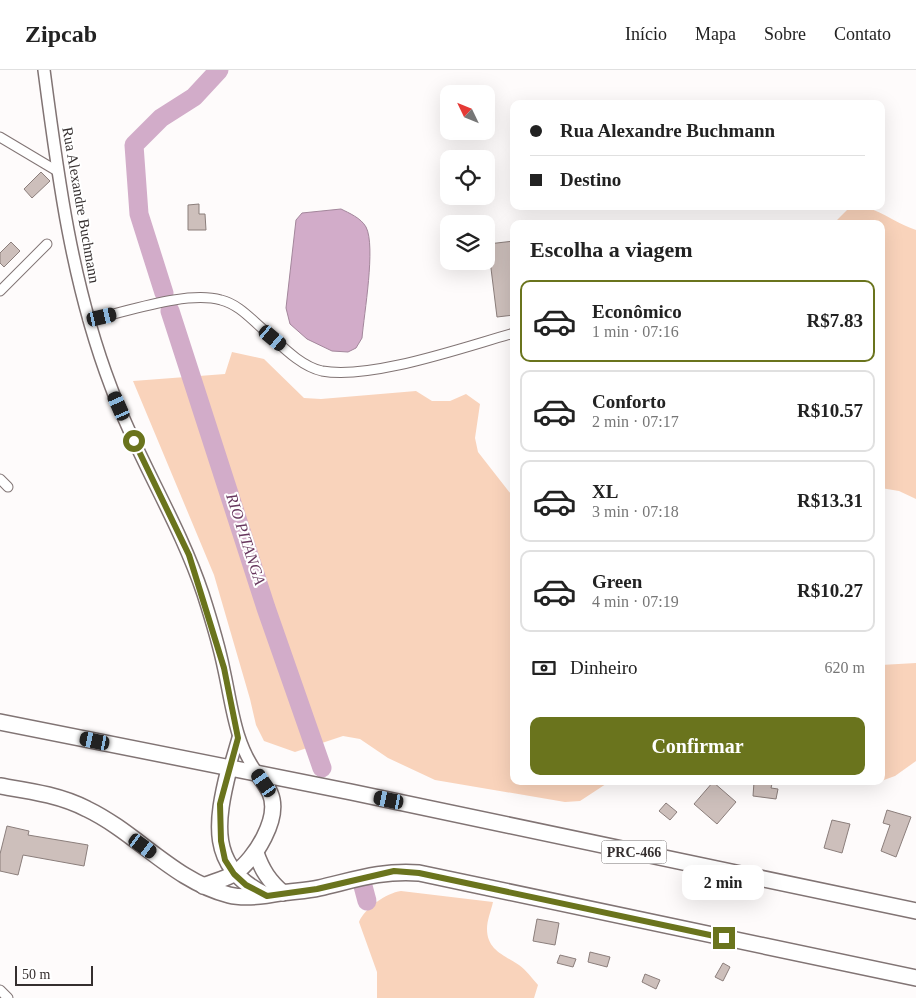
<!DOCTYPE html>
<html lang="pt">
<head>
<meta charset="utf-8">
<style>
  :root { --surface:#fff; --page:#f2f2f2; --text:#222; --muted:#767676; --line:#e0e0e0; --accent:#6a741d }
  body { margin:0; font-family:"Times New Roman",serif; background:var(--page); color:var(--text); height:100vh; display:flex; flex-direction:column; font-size:19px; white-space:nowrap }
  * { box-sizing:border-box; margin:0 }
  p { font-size:16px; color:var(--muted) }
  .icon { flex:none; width:28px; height:28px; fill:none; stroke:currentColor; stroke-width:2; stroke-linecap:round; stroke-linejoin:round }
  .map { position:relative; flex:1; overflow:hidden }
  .details { position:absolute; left:510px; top:150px; width:375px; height:565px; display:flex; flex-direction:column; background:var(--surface); border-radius:10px; box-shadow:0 5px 20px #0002 }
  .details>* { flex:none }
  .hud { position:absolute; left:510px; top:30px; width:375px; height:110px; border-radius:10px; box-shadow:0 5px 20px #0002; display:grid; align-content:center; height:110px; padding:0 20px; background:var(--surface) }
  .needle { width:32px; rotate:313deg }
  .tools { position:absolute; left:440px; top:15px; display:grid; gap:10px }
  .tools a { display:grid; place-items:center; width:55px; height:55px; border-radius:10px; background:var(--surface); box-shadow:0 5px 20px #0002; font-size:25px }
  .scale { position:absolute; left:15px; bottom:12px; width:78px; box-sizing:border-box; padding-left:5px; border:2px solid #352f2f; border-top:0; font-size:14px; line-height:18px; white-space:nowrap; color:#352f2f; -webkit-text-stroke:4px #fff; paint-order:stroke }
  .end { position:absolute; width:22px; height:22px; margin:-11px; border:6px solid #6a741d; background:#fff; box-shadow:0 0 0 2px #fff }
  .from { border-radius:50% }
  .bubble { position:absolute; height:35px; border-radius:10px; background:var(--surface); box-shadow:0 5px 20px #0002; font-size:16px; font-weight:700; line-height:35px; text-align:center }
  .car { position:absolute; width:15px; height:30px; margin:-15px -8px; border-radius:6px; box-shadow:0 0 4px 1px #0007; background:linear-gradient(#222 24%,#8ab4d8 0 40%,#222 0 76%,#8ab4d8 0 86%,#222 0) }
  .hud b { display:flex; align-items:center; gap:18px; height:48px; font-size:19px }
  .hud b+b { border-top:1px solid var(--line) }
  .hud i { width:12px; height:12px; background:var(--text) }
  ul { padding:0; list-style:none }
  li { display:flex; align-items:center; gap:15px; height:82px; margin:0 10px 8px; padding:0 10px; border:2px solid var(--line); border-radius:10px }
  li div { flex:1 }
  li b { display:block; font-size:19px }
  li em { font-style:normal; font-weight:700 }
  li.current { border-color:var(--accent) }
  li>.icon { width:45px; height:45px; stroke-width:1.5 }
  h2 { padding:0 20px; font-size:22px; line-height:60px }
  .pay { display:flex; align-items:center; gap:12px; height:55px; padding:0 20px; font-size:19px }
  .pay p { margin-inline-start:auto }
  .action { display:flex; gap:10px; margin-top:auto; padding:10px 20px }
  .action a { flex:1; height:58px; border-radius:10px; background:var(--accent); color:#fff; font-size:20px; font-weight:700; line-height:58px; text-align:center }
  header { display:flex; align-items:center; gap:30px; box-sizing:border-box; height:70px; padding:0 25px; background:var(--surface); border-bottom:1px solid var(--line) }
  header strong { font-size:24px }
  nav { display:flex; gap:28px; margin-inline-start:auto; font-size:18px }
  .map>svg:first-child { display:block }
  .green { fill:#f9d3bb }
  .water { fill:#d2acc9; stroke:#a3869b }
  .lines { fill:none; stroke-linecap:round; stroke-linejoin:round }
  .river { stroke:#d2acc9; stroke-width:19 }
  .building { fill:#cdbfbb; stroke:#8b7e7b }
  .street-casing { stroke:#817474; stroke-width:11 }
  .secondary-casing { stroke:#817474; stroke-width:14 }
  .highway-casing { stroke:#817474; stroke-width:18 }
  .street { stroke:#fff; stroke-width:9 }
  .secondary { stroke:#fff; stroke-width:11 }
  .highway { stroke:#fff; stroke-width:15 }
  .route { stroke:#6a741d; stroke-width:6 }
  .labels { text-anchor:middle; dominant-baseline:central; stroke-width:4; stroke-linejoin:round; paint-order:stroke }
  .shield { fill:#fff; stroke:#726d6d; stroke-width:1 }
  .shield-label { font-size:14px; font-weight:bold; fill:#352f2f }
  .street-label { font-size:15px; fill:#352f2f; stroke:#fff }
  .water-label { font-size:16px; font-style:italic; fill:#68385f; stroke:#fff }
</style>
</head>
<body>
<header>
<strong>Zipcab</strong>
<nav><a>Início</a><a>Mapa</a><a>Sobre</a><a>Contato</a></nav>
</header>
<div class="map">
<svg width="916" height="928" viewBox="0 0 916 928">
  <rect width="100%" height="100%" fill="#fefbfb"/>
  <g class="green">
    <path d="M866,137C884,143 898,154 916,160V429L899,421L881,418V154H833L847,140Z"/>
    <polygon points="232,282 264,289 304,328 321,329 416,321 432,331 450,331 466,324 480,334 475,368 478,382 514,428 514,711 609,712 580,731 565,732 435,710 388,688 360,669 343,666 295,682 264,671 256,655 250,629 214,505 133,311 225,304"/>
    <polygon points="916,593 916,691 895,706 881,711 881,595"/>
    <path d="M401,821L493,832C491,841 487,850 487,859C487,880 504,885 519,895C526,900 532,908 538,915L534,928H377V902L359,852C365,838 386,823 401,821Z"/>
  </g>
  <path class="water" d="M341,139C349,143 361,148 366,157C376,176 364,244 362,268L356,278L348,282L332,281L307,269L290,254L286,238L296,150L302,143Z"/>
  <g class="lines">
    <g class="river">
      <polyline points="164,223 139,144 134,75 161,48 194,27 219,0"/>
      <polyline points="170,241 266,538 322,698"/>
      <polyline points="363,816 367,831"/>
    </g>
  </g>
  <g class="building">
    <polygon points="41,102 50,111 32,128 24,119"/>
    <polygon points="199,134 199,144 205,144 206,160 188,160 188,135"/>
    <polygon points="514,171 514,245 497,247 488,174"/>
    <polygon points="11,172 20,181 4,197 0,193 0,183"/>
    <polygon points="713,712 736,732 717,754 694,734"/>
    <polygon points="754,712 772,714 771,718 778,719 776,729 753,726"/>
    <polygon points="666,733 677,742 670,750 659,741"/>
    <polygon points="887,740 911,747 896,787 881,781 890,755 883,753"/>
    <polygon points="832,750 850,754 842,783 824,778"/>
    <polygon points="7,756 29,761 28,765 88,775 84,796 23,785 18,805 0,801 0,784"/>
    <polygon points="537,849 559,853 555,875 533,871"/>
    <polygon points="590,882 610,887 607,897 588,892"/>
    <polygon points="560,885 576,889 573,897 557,893"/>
    <polygon points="723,893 730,897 723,911 715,907"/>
    <polygon points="645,904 660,910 656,919 642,912"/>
  </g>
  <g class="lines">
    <g class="street-casing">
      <g id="street">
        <polyline points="0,67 57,101"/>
        <polyline points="0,221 47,174"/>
        <path d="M88,250C124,243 186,220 221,230C238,234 251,249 264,260C281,275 300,296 322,301C371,310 464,277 514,263"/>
        <polyline points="0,409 8,417"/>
        <polyline points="0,920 8,928"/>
      </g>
    </g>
    <g class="secondary-casing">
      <g id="secondary">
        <path d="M44,0C58,108 72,215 111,317C137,388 179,452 203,524C211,549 219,575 224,600C232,636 235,674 258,704"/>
        <polyline points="229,699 238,668"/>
      </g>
    </g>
    <g class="highway-casing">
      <g id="highway">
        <polyline points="0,652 351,722 916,841"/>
        <path d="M229,699C216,751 208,797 264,824"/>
        <path d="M0,716C30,721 60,725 87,739C137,763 174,811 229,825C245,829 265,826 281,823C294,821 307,821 319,818C354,810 382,800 419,803L916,908"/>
        <path d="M256,783C262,800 269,811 283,823"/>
        <path d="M203,816C213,812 226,809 235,803C255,789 281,748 270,723C267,716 262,710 258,704"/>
      </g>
    </g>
    <use href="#street" class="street"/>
    <use href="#secondary" class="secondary"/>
    <use href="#highway" class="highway"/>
  </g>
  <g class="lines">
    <polyline class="route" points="134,371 189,485 224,598 238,668 220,734 221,771 225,790 234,804 246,815 267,826 317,819 394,801 419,803 724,868"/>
  </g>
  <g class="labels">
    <rect class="shield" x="601.5" y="770.5" width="65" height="23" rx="4"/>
    <g class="shield-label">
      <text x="634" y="782">PRC-466</text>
    </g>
    <g class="street-label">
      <text transform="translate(81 135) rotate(80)">Rua Alexandre Buchmann</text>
    </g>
    <g class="water-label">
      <text transform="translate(246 469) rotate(72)">RIO PITANGA</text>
    </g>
  </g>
</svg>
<div class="tools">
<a><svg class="needle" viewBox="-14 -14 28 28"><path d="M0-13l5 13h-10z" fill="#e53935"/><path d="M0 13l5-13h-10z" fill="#767676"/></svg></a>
<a><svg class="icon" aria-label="locate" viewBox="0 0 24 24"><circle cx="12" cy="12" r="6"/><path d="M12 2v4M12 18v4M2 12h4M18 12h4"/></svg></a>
<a><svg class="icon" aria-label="layers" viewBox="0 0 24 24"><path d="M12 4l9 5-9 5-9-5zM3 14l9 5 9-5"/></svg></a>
</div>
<div class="scale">50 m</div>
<i class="end from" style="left:134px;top:371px"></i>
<i class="end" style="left:724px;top:868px"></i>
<div class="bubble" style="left:682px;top:795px;width:82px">2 min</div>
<i class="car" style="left:102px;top:247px;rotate:77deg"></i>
<i class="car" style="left:273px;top:268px;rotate:130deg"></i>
<i class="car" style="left:119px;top:336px;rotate:336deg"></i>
<i class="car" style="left:95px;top:671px;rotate:282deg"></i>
<i class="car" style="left:264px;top:713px;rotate:325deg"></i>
<i class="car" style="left:389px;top:730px;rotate:282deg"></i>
<i class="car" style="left:143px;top:776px;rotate:126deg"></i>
<div class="hud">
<b><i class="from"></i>Rua Alexandre Buchmann</b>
<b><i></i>Destino</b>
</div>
<section class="details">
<h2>Escolha a viagem</h2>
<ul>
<li class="current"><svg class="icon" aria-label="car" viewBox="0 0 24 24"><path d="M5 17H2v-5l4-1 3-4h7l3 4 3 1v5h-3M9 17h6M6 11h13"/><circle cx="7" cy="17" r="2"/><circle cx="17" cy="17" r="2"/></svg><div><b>Econômico</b><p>1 min · 07:16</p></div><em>R$7.83</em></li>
<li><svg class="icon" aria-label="car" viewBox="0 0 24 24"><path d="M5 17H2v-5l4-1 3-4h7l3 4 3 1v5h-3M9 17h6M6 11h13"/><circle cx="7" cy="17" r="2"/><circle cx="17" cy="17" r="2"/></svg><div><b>Conforto</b><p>2 min · 07:17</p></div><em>R$10.57</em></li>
<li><svg class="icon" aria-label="car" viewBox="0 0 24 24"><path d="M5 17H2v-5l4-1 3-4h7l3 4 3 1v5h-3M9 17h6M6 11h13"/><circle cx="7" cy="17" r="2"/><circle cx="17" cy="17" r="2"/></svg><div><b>XL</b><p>3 min · 07:18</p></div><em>R$13.31</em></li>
<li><svg class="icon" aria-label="car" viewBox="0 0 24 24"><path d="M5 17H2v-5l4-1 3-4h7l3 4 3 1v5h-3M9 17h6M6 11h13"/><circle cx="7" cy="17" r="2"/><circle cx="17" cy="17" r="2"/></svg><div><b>Green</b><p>4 min · 07:19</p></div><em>R$10.27</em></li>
</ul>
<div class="pay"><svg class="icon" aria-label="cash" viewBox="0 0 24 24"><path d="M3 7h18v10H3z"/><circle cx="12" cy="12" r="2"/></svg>Dinheiro<p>620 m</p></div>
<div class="action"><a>Confirmar</a></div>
</section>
</div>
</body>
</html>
